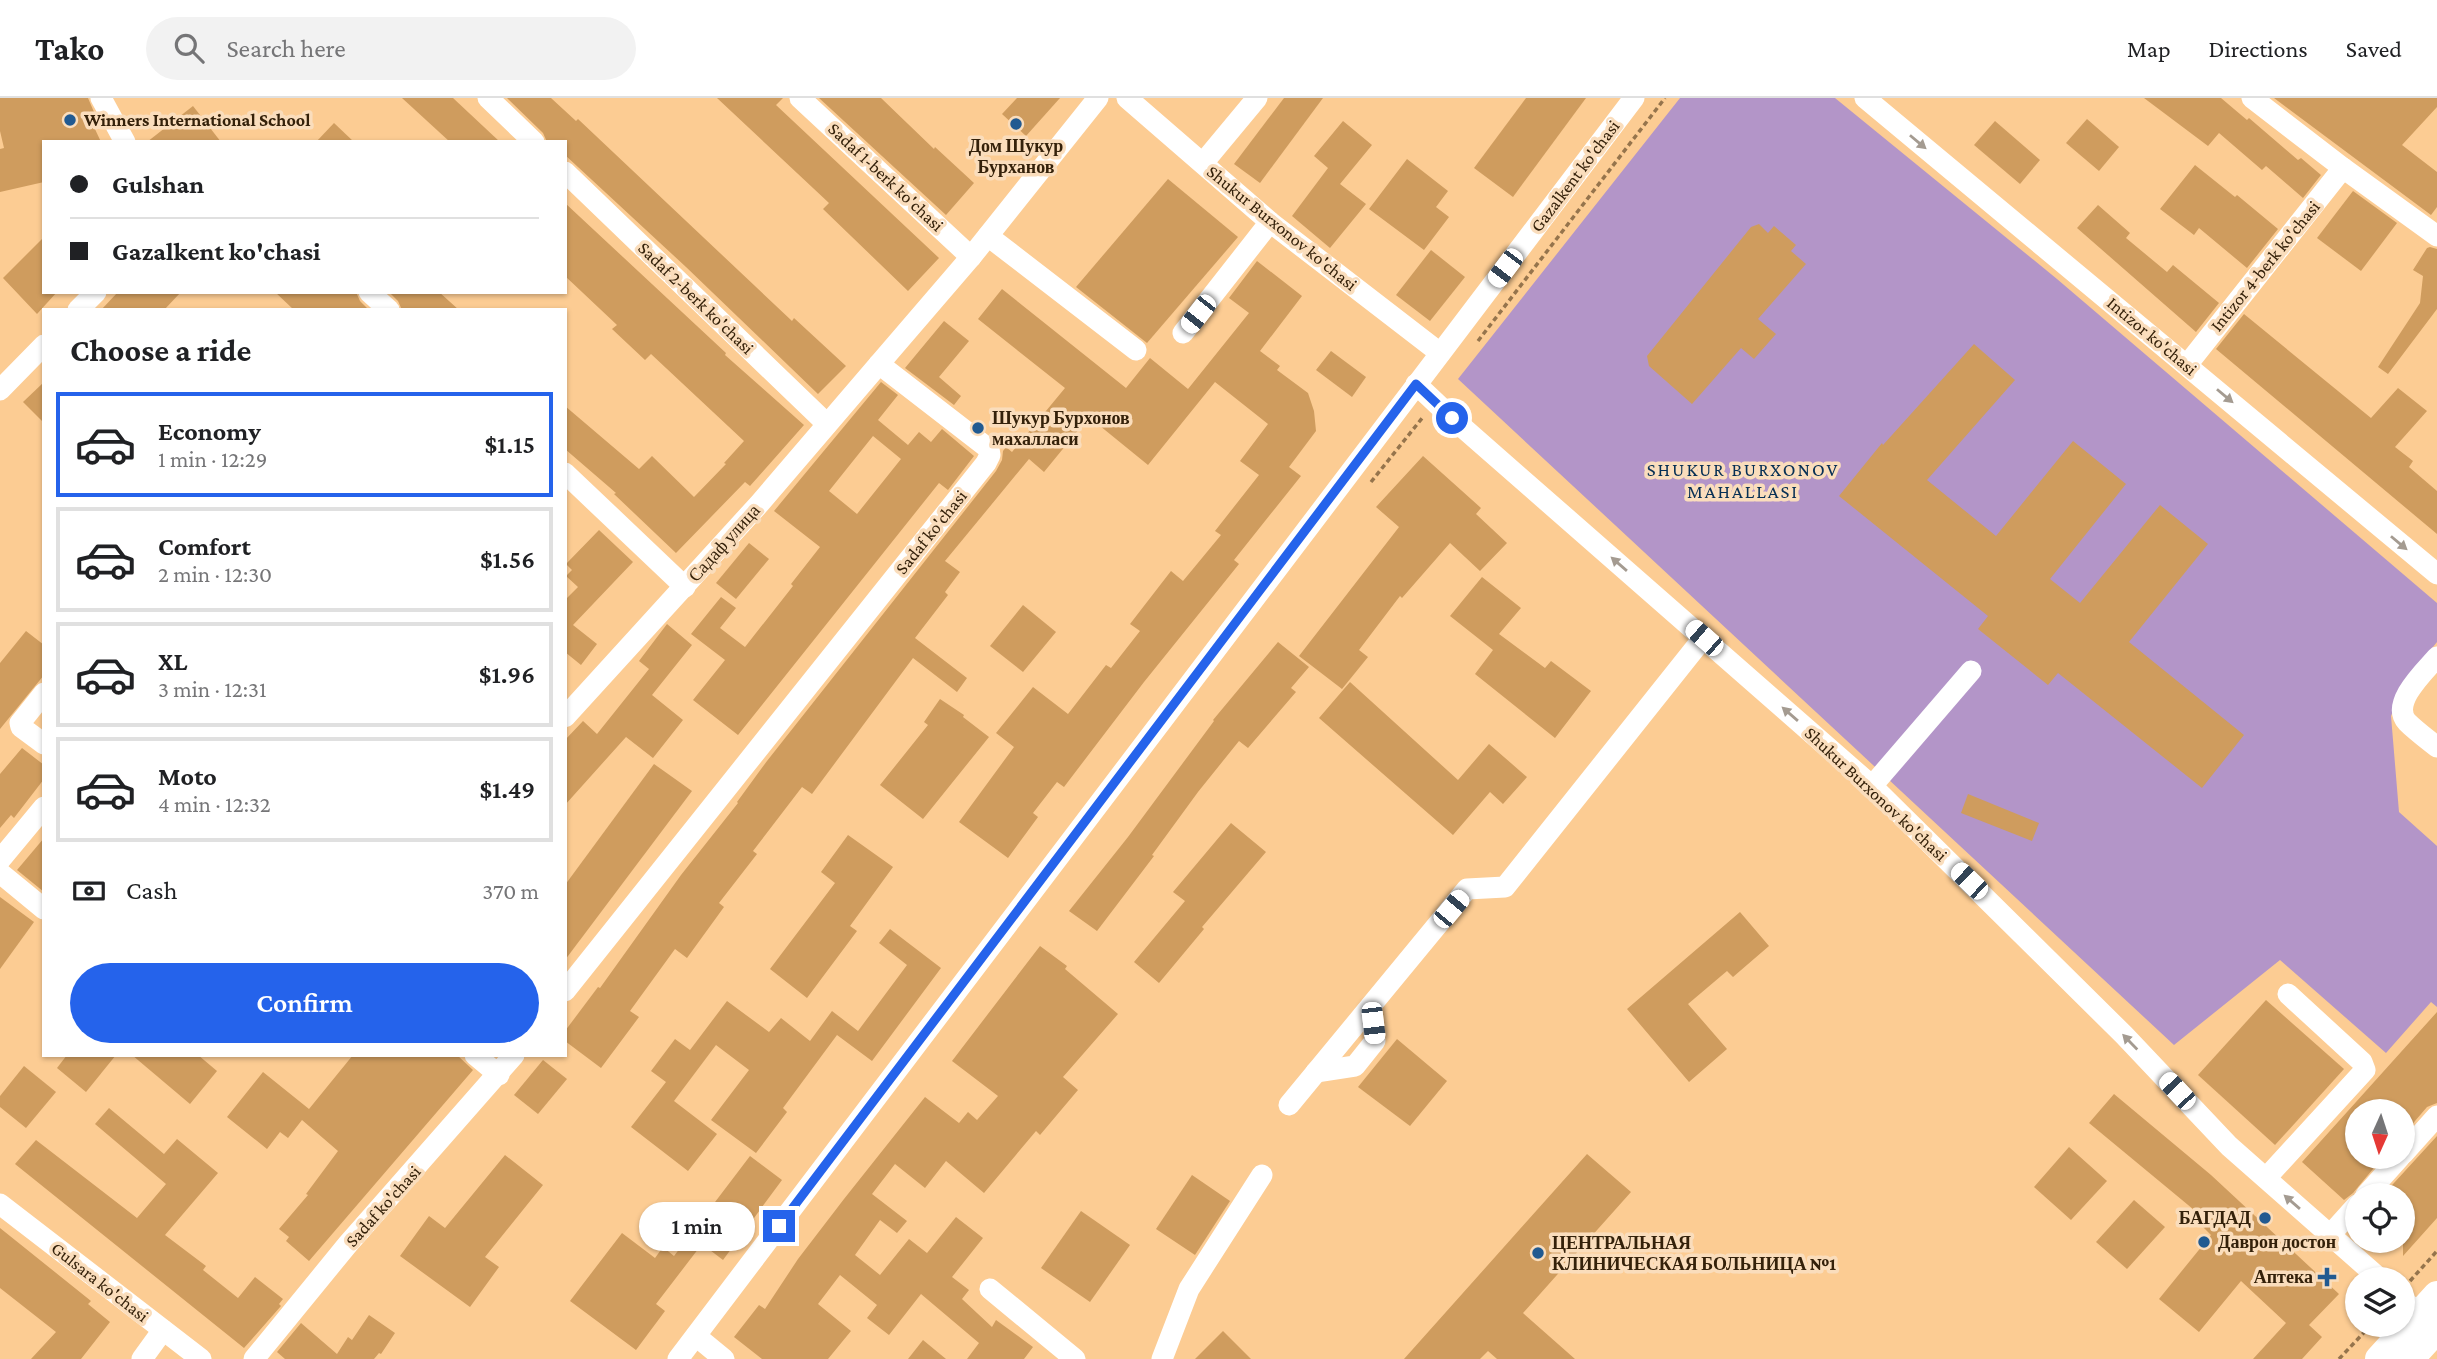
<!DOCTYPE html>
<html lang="en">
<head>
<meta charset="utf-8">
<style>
  :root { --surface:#fff; --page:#f2f2f2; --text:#202124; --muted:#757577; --line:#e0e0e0; --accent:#2563eb }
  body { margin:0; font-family:"Crimson Pro",serif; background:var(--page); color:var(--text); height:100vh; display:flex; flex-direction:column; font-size:26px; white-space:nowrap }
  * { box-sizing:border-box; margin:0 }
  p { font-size:23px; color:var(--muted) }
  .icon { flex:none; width:38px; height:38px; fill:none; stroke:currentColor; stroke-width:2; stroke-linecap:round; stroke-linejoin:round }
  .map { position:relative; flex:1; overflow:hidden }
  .side { position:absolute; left:42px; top:210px; width:525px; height:749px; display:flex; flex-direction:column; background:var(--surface); border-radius:0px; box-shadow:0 2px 5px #0004 }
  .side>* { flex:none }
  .hud { position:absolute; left:42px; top:42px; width:525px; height:154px; border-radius:0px; box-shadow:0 2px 5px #0004; display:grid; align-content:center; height:154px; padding:0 28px; background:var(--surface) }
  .needle { width:46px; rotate:183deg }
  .fabs { position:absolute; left:2345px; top:1001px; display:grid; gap:14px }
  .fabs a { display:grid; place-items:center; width:70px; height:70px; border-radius:50%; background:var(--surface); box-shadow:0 2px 5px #0004; font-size:35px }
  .end { position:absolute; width:32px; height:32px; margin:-16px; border:9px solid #2563eb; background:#fff; box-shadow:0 0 0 4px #fff }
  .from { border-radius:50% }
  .bubble { position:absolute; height:49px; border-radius:24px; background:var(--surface); box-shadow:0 2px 5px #0004; font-size:23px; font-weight:600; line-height:49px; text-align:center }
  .car { position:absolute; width:21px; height:42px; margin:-21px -10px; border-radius:9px; box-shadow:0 0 5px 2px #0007; background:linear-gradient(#fff 24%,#345 0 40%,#fff 0 76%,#345 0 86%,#fff 0) }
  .hud b { display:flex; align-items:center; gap:24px; height:66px; font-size:26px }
  .hud b+b { border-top:2px solid var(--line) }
  .hud i { width:18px; height:18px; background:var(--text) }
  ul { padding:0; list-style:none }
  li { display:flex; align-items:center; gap:21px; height:105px; margin:0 14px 10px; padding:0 14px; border:4px solid var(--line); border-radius:0px }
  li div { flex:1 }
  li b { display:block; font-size:26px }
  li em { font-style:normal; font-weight:600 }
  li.active { border-color:var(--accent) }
  li>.icon { width:63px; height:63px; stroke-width:1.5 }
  h2 { padding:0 28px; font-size:32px; line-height:84px }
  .pay { display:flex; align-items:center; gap:18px; height:77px; padding:0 28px; font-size:26px }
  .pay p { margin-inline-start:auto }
  .button { display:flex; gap:14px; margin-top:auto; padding:14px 28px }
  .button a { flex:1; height:80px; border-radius:42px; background:var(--accent); color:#fff; font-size:28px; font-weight:600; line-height:80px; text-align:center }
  header { display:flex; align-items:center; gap:42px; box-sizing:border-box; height:98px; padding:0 35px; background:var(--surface); border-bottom:2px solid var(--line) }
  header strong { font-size:33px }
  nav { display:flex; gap:38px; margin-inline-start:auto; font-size:24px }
  .search { width:490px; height:63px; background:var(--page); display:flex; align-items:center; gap:18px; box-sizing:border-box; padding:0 24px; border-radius:38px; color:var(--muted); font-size:26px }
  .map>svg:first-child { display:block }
  .green { fill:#b395c8 }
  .building { fill:#cf9c5e; fill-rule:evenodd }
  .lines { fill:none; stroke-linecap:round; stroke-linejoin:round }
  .path { stroke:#95744c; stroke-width:3.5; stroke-dasharray:5 3.5; stroke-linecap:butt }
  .minor { stroke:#fff; stroke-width:21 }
  .major { stroke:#fff; stroke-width:28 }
  .oneway { fill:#a49b91 }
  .route { stroke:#2563eb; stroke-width:9 }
  .poi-dot { fill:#215a91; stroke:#faddbc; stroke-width:2.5 }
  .labels { text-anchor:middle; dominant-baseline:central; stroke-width:7; stroke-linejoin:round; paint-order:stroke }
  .poi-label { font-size:18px; font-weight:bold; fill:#34210a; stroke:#faddbc; text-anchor:start }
  .street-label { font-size:18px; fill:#34210a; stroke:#faddbc }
  .neighbourhood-label { font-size:19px; letter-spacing:2px; fill:#062f54; stroke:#faddbc }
</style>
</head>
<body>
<header>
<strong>Tako</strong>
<div class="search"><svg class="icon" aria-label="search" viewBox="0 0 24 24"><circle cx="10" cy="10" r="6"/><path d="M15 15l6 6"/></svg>Search here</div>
<nav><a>Map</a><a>Directions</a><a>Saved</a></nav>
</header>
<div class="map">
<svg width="2437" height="1261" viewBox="0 0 2437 1261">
  <rect width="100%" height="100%" fill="#fccc93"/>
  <polygon class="green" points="1680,0 1835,0 2057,181 2437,505 2437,544 2406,582 2391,618 2399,714 2437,748 2437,909 2431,904 2386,955 2280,862 2174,947 1458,281"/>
  <g class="building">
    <polygon points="0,0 88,0 94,14 88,16 101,44 44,44 44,84 0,94 0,51 4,50 0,33"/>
    <polygon points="402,0 453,0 500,44 450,44"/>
    <polygon points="507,0 551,0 576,23 578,21 792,223 794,220 846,268 818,296 686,169 565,57 565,44 547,44 543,35"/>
    <polygon points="717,0 783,0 776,7 939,160 908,193 823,111 829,105"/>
    <polygon points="819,0 881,0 934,51 935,49 974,85 946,117"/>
    <polygon points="1017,0 1060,0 1026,38 1002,16"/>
    <polygon points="1284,0 1323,0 1260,85 1234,66"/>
    <polygon points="1526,0 1586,0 1513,99 1474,70"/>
    <polygon points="2144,0 2221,0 2247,22 2249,20 2298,62 2301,60 2321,77 2303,100 2266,68 2262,72 2219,35 2208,48"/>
    <polygon points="2274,0 2437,0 2437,9 2402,47 2437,74 2437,109 2431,117"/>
    <polygon points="193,8 221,44 147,44"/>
    <polygon points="2087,21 2119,49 2099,73 2066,45"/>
    <polygon points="1343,23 1372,47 1340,86 1366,106 1330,150 1292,118 1328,70 1314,58"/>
    <polygon points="1995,23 2040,62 2020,86 1974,47"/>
    <polygon points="334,25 354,44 316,44"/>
    <polygon points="1407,61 1448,93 1436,109 1449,119 1424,152 1369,111"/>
    <polygon points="2195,67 2235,99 2237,97 2278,131 2247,170 2199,130 2194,137 2160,111"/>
    <polygon points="1168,81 1238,139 1147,245 1076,189"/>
    <polygon points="2353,93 2397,125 2361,173 2317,140"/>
    <polygon points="565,105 726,255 725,257 804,327 750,388 745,384 676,455 614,396 616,395 565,351 565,308 639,371 652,358 694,399 726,366 724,365 744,343 651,256 645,262 612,231 617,227 565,178"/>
    <polygon points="2098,107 2130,135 2126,140 2167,174 2173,167 2219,205 2196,234 2077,130"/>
    <polygon points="1759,126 1768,135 1774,128 1796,147 1791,153 1806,166 1758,221 1776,236 1754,261 1741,250 1692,306 1649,268 1647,258 1751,129"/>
    <polygon points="44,139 44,194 57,194 37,216 3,180"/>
    <polygon points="2430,149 2437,151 2437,211 2388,276 2378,269 2420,205 2423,178 2413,172 2427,150"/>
    <polygon points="1431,152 1465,179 1430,223 1396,197"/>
    <polygon points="1257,163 1302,198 1260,253 1280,268 1277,272 1308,295 1314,313 1316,333 1289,369 1301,378 1234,462 1239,466 1144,584 1064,689 1057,684 1033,715 1038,719 1008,760 959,724 1014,649 996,635 1033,589 1068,616 1106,567 1111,570 1140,533 1130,526 1171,473 1183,483 1221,437 1215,433 1259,377 1240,363 1268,326 1215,284 1148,367 1089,319 1044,374 1029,361 945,463 960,474 945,494 948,497 915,540 967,580 957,594 913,560 812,696 802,689 753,753 757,756 719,805 724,809 687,860 675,851 630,913 639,919 601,970 565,943 565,933 598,889 600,890 681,777 738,705 737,704 767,663 996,373 1002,362 1003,353 1006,349 1012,354 1065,290 978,221 1002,191 1126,290 1150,260 1188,291 1249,215 1229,200"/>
    <polygon points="118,194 181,194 164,212 101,212"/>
    <polygon points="275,194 356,194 360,203 369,212 294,212"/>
    <polygon points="389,194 439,194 459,212 402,212 398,203"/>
    <polygon points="2244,216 2371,320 2398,290 2427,313 2395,349 2413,363 2409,369 2437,393 2437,436 2216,251"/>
    <polygon points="944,223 969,243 939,279 961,298 954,307 905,270"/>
    <polygon points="1974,246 2015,282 1927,382 1996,438 2073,343 2126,386 2050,481 2080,505 2160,407 2208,446 2129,544 2244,637 2202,690 2058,575 2048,587 1978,531 1988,518 1839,398 1882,345 1883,347"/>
    <polygon points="1331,253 1366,279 1352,299 1316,272"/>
    <polygon points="44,284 44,325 23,304"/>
    <path d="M881,284L898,297L878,322L908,347L919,334L931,344L942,331L974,358L948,392L939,385L738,637L693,602L725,562L691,536L721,499L736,510L720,530L745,549L793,488L791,486L820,449L774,413ZM873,338L901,361L857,416L829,393Z"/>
    <polygon points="1423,358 1481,410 1476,416 1507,445 1480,473 1450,445 1402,500 1400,498 1359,552 1368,559 1342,591 1299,558 1399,429 1376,409"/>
    <polygon points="599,432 633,464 573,527 597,546 581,567 565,554 565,502 578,489 566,478 572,472 566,466"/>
    <polygon points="749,445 769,461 736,501 716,485"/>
    <polygon points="1482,479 1521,510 1499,536 1545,570 1551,563 1591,593 1555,640 1475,576 1493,552 1450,518"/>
    <polygon points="1023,507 1056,534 1023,574 990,548"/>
    <polygon points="667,526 692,547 652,597 683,622 653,660 626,639 565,707 565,642 583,623 597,636 649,571 639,563"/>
    <polygon points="26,533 44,547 44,577 0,631 0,565"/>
    <polygon points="1278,544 1309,569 1291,590 1296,594 1248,650 1239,643 1198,694 1152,757 1154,758 1097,833 1069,813 1128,739 1214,623 1213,622"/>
    <polygon points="1350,584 1458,682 1489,646 1527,679 1503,706 1490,694 1453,737 1319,620"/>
    <polygon points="940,601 964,617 963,619 989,639 923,721 880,687 928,627 924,624"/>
    <polygon points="22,650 44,667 44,681 14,720 11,717 0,730 0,676"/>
    <polygon points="654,666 692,693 565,862 565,787"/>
    <polygon points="1968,696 2039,725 2032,743 1961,715"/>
    <polygon points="1231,725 1266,754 1202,829 1204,831 1159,885 1134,864 1185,803 1173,794"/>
    <polygon points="848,737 893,769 850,828 857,833 807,900 770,871 835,785 821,774"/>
    <polygon points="44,740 44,794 17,772"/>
    <polygon points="0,799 34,824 0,871"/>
    <polygon points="1740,814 1769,848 1733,879 1727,873 1688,906 1727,951 1689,984 1627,911"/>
    <polygon points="890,831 941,870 872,963 837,937 783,1010 787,1014 756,1055 711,1022 749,972 716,947 674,1003 717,1036 688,1073 631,1029 666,984 651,973 675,941 690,952 727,903 769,934 781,920 810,943 832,913 858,933 907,867 879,845"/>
    <polygon points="1040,848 1067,868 1065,871 1118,916 1063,979 1078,992 1040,1037 1036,1033 984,1095 946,1063 925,1090 895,1066 872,1096 907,1123 897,1135 880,1122 855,1157 880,1177 909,1141 927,1155 956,1119 983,1140 952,1179 969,1192 962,1201 992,1229 996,1222 1033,1249 1024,1261 967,1261 979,1245 921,1196 889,1237 867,1220 877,1207 840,1177 818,1206 851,1233 828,1261 762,1261 734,1239 759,1207 765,1211 798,1161 844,1101 925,999 959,1025 968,1014 977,1022 998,998 952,963"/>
    <polygon points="2266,902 2344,971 2275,1047 2198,977"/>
    <polygon points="2437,914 2437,1005 2427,1009 2403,1037 2403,1013 2357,1013 2357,1059 2383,1059 2353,1095 2344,1102 2302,1064"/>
    <polygon points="1397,941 1447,983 1410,1028 1358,989"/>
    <polygon points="67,957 116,957 86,994 57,970"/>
    <polygon points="132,957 198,957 217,973 190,1006"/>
    <polygon points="353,957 457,957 473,972 309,1163 286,1143 289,1139 279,1131 308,1097 306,1096 338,1053 302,1022 288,1040 280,1034 267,1051 227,1019 263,974 309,1011"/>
    <polygon points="543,962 567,981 538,1016 514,997"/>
    <polygon points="24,968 56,994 26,1030 0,1009 0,998"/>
    <polygon points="2114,996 2211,1077 2339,1196 2309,1227 2322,1239 2302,1261 2253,1261 2286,1225 2241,1183 2199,1234 2159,1201 2211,1137 2200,1126 2205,1121 2089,1025"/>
    <polygon points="109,1010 164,1056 177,1041 218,1075 165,1137 206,1168 203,1172 238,1200 255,1179 283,1201 279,1206 281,1208 244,1250 15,1066 36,1042 137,1120 166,1086 95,1026"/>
    <polygon points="2437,1038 2437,1120 2403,1158 2403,1097 2383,1097"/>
    <polygon points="2069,1049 2107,1083 2071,1122 2034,1089"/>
    <polygon points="1587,1056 1631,1094 1523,1215 1575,1261 1497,1261 1488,1253 1480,1261 1404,1261"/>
    <polygon points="505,1057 543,1087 485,1159 499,1169 470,1209 400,1158 429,1118 445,1130"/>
    <polygon points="750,1058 782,1082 723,1162 702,1146 656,1206 665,1213 636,1252 570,1203 622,1135 655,1160 663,1149 674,1158"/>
    <polygon points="1192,1077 1230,1103 1195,1157 1156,1131"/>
    <polygon points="2134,1102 2165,1129 2127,1171 2096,1144"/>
    <polygon points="1081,1113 1130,1147 1090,1204 1041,1170"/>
    <polygon points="0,1130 91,1203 88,1206 110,1224 81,1261 31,1261 56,1234 0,1190"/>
    <polygon points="369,1217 395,1235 381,1256 379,1255 374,1261 285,1261 277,1254 301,1225 337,1256 348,1239 352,1242"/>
    <polygon points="1223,1233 1251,1261 1195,1261"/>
    <polygon points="923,1242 946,1261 908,1261"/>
  </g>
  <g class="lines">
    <g class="path">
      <polyline points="1478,243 1665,0"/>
      <polyline points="1371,384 1423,319"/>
      <polyline points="2410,1183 2437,1153"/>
      <polyline points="2339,1261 2371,1227"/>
    </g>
    <g class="minor">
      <polyline points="101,0 125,44"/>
      <polyline points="488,0 534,44"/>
      <polyline points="800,0 971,159"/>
      <polyline points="1127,0 1270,124 1440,255"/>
      <polyline points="1865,0 2437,476"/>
      <polyline points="2252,0 2343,70 2437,138"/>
      <polyline points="1203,65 1257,0"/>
      <polyline points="565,74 827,326"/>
      <polyline points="988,138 1136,252"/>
      <polyline points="369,194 389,212"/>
      <polyline points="78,212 96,194"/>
      <polyline points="1183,235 1270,124"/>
      <polyline points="2187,267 2343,70"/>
      <polyline points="1416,286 1452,320 1872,688 2124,937 2229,1048 2380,1181"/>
      <polyline points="0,292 44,247"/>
      <polyline points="565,375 685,489"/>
      <path d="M2437,559C2425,573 2390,605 2407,624C2416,633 2427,641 2437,649"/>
      <polyline points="44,595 20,625 21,629 44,646"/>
      <polyline points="565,619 760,405 879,266"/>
      <polyline points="1872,688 1971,573"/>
      <polyline points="0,762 44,709"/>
      <polyline points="0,775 44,811"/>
      <polyline points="565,893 986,365 990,357 989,351 879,266 971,159 1098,0"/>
      <polyline points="475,957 499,977"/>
      <polyline points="1316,974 1355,968 1375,943 1371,908"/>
      <polyline points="1289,1007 1467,791 1505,789 1704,539"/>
      <polyline points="2403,1056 2437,1018"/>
      <polyline points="2266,1080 2365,972 2362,964 2288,896"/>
      <polyline points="2366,1097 2400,1059"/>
      <polyline points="0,1106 201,1261"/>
      <polyline points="2330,1137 2357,1107"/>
      <polyline points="990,1191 1075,1261"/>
      <polyline points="2403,1202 2419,1216"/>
      <polyline points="696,1238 724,1261"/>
      <polyline points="142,1261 163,1232"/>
      <polyline points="254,1261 348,1146 514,957"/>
      <polyline points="678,1261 1634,0"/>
      <polyline points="1162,1261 1189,1191 1262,1077"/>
    </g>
    <g class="major">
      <polyline points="2379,1261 2437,1197"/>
      <polyline points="2410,1261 2437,1231"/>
    </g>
  </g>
  <defs><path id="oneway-solid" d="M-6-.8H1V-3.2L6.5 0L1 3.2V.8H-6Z" transform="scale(1.75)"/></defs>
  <g class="oneway">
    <use href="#oneway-solid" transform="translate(1918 44) rotate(40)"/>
    <use href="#oneway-solid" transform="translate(2225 298) rotate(40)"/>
    <use href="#oneway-solid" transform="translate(2399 445) rotate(40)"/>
    <use href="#oneway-solid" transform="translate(1619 466) rotate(-139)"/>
    <use href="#oneway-solid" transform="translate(1790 616) rotate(-139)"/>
    <use href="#oneway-solid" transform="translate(2130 944) rotate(-134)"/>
    <use href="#oneway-solid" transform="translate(2292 1104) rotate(-139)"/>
  </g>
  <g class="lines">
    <polyline class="route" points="779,1128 1416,286 1452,320"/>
  </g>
  <g class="poi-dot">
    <circle cx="70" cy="22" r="7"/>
    <circle cx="1016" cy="26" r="7"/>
    <circle cx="978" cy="330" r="7"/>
    <circle cx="2265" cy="1120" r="7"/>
    <circle cx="2204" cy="1144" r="7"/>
    <circle cx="1538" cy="1155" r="7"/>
    <path d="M2323.5 1168.5h7v7h7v7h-7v7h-7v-7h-7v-7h7z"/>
  </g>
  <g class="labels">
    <g class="poi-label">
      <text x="84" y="22">Winners International School</text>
      <text x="1016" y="48" text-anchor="middle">Дом Шукур<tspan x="1016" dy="21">Бурханов</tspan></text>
      <text x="992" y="320">Шукур Бурхонов<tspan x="992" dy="21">махалласи</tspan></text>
      <text x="2251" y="1120" text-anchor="end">БАГДАД</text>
      <text x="2218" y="1144">Даврон достон</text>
      <text x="1552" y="1145">ЦЕНТРАЛЬНАЯ<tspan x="1552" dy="21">КЛИНИЧЕСКАЯ БОЛЬНИЦА №1</tspan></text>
      <text x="2313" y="1179" text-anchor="end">Аптека</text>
    </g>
    <g class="street-label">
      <text transform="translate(1575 78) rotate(-53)">Gazalkent ko'chasi</text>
      <text transform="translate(886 79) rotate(43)">Sadaf 1-berk ko'chasi</text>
      <text transform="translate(1282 130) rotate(39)">Shukur Burxonov ko'chasi</text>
      <text transform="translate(2265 168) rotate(-51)">Intizor 4-berk ko'chasi</text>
      <text transform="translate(696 200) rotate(44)">Sadaf 2-berk ko'chasi</text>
      <text transform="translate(2152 238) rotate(40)">Intizor ko'chasi</text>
      <text transform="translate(931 434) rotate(-51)">Sadaf ko'chasi</text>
      <text transform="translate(724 445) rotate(-48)">Садаф улица</text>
      <text transform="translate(1876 696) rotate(43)">Shukur Burxonov ko'chasi</text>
      <text transform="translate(383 1108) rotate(-48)">Sadaf ko'chasi</text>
      <text transform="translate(100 1184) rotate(38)">Gulsara ko'chasi</text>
    </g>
    <g class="neighbourhood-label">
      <text x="1743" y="371">SHUKUR BURXONOV<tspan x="1743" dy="22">MAHALLASI</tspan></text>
    </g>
  </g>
</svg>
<div class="fabs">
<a><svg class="needle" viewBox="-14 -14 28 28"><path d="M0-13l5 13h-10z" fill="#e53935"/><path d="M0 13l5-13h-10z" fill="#757577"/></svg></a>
<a><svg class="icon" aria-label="locate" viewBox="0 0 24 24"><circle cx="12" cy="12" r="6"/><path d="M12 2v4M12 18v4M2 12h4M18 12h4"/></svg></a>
<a><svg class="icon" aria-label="layers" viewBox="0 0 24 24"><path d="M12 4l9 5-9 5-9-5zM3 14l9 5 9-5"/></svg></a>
</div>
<i class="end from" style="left:1452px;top:320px"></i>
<i class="end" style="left:779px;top:1128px"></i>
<div class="bubble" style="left:639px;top:1104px;width:116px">1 min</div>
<i class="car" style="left:1505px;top:170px;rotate:217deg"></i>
<i class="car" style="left:1198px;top:216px;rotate:218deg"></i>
<i class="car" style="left:1704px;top:540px;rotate:311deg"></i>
<i class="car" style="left:1969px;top:783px;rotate:314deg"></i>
<i class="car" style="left:1451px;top:811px;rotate:40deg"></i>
<i class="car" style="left:1373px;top:925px;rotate:173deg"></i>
<i class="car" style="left:2177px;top:993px;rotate:317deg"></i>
<div class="hud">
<b><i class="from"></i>Gulshan</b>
<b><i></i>Gazalkent ko'chasi</b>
</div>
<section class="side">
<h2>Choose a ride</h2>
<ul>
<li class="active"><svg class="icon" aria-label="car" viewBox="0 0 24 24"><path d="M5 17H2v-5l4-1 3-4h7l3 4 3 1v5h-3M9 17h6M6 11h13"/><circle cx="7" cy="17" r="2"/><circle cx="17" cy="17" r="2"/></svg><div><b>Economy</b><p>1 min · 12:29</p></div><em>$1.15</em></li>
<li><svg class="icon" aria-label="car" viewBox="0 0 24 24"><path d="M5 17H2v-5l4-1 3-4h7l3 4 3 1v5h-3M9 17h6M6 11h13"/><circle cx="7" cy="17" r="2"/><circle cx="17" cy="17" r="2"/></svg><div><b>Comfort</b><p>2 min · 12:30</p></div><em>$1.56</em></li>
<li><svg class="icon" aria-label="car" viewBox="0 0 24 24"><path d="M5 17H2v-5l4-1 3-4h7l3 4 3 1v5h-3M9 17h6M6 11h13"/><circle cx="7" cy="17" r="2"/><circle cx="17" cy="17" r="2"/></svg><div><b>XL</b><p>3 min · 12:31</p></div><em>$1.96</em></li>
<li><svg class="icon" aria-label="car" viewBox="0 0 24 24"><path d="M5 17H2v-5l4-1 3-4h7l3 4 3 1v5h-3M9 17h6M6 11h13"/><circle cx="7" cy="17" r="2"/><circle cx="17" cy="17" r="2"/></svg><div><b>Moto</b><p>4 min · 12:32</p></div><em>$1.49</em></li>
</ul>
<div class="pay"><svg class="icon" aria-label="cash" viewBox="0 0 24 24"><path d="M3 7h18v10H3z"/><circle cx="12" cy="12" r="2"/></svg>Cash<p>370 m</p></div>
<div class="button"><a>Confirm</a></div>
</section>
</div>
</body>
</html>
